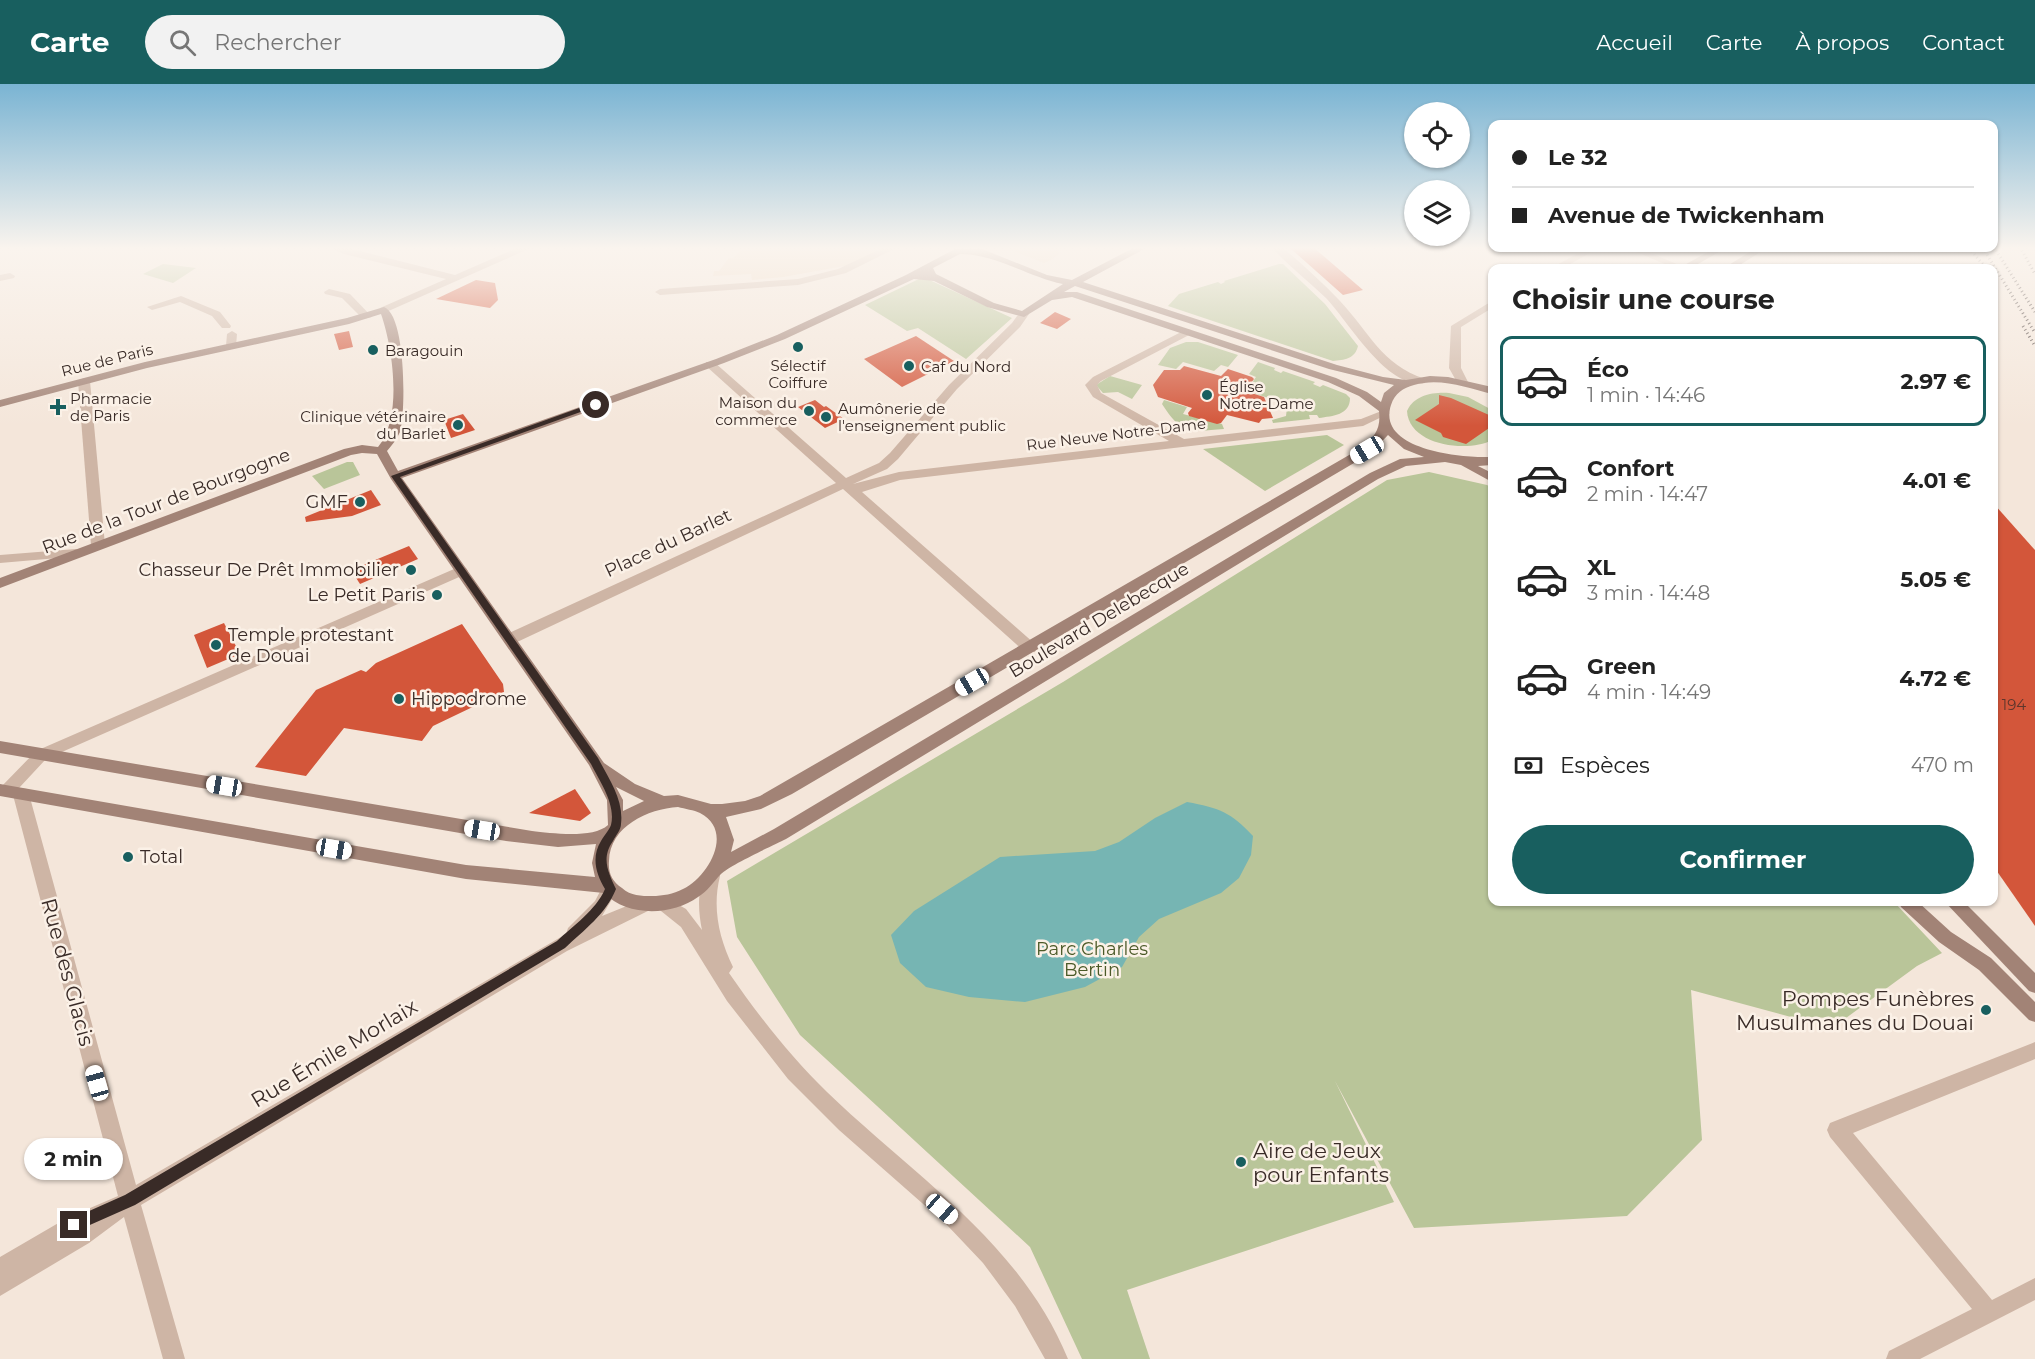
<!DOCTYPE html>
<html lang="fr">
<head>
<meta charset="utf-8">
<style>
  :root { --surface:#fff; --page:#f2f2f2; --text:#222; --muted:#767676; --line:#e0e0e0; --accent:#185f5f }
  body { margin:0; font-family:Montserrat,sans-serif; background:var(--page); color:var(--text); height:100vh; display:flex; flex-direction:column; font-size:22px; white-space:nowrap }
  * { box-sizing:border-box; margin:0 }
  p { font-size:20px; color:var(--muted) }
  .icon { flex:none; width:33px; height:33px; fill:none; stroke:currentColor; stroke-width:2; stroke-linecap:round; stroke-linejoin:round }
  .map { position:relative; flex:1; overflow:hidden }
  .details { position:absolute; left:1488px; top:180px; width:510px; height:642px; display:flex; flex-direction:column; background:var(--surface); border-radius:12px; box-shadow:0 2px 4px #0004 }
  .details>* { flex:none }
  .hud { position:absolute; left:1488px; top:36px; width:510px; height:132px; border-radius:12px; box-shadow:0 2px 4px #0004; display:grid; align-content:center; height:132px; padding:0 24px; background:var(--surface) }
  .tools { position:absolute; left:1404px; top:18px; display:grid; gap:12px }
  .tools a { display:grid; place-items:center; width:66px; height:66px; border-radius:50%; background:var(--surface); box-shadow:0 2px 4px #0004; font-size:30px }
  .end { position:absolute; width:27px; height:27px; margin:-14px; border:8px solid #392b27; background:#fff; box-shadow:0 0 0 3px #fff }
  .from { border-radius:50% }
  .bubble { position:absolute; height:42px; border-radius:21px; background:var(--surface); box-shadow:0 2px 4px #0004; font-size:20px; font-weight:700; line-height:42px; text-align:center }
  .car { position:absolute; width:18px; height:36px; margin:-18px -9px; border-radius:8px; box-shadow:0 0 4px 2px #0007; background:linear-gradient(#fff 24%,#345 0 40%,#fff 0 76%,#345 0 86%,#fff 0) }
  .hud b { display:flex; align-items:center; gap:21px; height:57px; font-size:22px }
  .hud b+b { border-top:2px solid var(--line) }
  .hud i { width:15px; height:15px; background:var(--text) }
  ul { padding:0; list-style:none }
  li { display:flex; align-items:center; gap:18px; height:90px; margin:0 12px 9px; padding:0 12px; border:3px solid transparent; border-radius:12px }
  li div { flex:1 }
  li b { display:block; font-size:22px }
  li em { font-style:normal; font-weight:700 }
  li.current { border-color:var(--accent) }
  li>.icon { width:54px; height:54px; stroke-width:1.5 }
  h2 { padding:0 24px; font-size:27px; line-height:72px }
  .pay { display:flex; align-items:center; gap:15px; height:66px; padding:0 24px; font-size:22px }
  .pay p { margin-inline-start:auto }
  .cta { display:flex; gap:12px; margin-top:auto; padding:12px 24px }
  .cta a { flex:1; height:69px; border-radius:36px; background:var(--accent); color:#fff; font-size:24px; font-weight:700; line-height:69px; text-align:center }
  header { display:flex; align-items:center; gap:36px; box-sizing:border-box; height:84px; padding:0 30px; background:var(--accent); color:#fff }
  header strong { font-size:28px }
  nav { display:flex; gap:33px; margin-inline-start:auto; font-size:21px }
  .search { width:420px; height:54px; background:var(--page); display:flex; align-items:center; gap:15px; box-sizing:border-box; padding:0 21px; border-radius:33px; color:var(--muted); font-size:22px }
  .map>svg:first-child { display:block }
  .green { fill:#b9c599 }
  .plaza { fill:#eed7c0 }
  .water { fill:#76b5b3 }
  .building { fill:#d3563a }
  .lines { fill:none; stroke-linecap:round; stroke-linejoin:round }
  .street { fill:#ceb5a5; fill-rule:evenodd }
  .secondary { fill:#a28376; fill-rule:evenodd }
  .rail { stroke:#392b27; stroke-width:3; stroke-dasharray:1 3; stroke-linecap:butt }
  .route { fill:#392b27 }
  .poi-dot { fill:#185f5f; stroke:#fbf1e7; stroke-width:2 }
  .labels { text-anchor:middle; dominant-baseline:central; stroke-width:5; stroke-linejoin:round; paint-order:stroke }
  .far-poi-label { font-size:15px; fill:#392b27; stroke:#fbf1e7; text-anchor:start }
  .far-street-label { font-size:15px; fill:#392b27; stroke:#fbf1e7 }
  .number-label { font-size:15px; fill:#60362c }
  .street-label { font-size:18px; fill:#392b27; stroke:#fbf1e7 }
  .poi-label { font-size:18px; fill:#392b27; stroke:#fbf1e7; text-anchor:end }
  .park-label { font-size:18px; fill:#4b5a28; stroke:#fbf1e7 }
  .near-street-label { font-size:21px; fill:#392b27; stroke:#fbf1e7 }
  .near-poi-label { font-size:21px; fill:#392b27; stroke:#fbf1e7; text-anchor:end }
</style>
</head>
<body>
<header>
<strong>Carte</strong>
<div class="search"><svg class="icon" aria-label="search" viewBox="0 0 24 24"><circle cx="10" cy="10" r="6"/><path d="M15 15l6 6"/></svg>Rechercher</div>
<nav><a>Accueil</a><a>Carte</a><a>À propos</a><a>Contact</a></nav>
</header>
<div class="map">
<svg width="2035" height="1275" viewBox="0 0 2035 1275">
  <rect width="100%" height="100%" fill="#f4e6da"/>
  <g class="green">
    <polygon points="163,180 196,184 173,199 143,190"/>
    <path d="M1279,180H1283L1325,220L1358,262C1355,275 1344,276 1333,277L1168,222L1179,210L1218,198L1221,200L1225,198L1224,197Z"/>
    <polygon points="923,193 1012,234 966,275 918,244 907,247 865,221"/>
    <polygon points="1186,258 1198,258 1238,271 1228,283 1221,281 1214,287 1183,278 1176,285 1158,281 1170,264"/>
    <path d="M1258,278L1275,284L1274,286L1281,289L1283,287L1315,298L1313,300L1320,303L1323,301L1346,310L1350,314C1350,331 1333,332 1319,334L1317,331H1309L1310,335L1273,339L1272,336L1286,332L1287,324L1282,318L1246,307L1256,293L1249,290Z"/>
    <polygon points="1110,292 1142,301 1132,315 1118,308 1103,309 1096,301"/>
    <path d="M1449,309L1468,313L1492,326V356C1468,369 1409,362 1407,327C1414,311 1433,308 1449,309Z"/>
    <path d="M1164,316L1187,323L1183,330L1222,340L1224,345C1190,348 1181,350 1162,320Z"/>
    <polygon points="1327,351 1344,361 1265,407 1203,365"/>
    <polygon points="347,378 353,378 360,391 324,405 312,392"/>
    <polygon points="1429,388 1487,401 1492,404 1492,818 1894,818 1942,869 1917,882 1846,934 1791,933 1691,906 1702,1056 1627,1132 1414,1144 1335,997 1394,1118 1127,1206 1150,1275 1082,1275 1030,1163 800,951 737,853 727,797 1063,598 1387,396"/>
  </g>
  <g class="plaza">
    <polygon points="745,163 885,163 850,181 783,193 752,196 751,190 713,192 714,187 719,187 729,174 733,174"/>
    <polygon points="1003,163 1065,163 1057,167 1060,169 1051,176 1044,179"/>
  </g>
  <path class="water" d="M1187,718C1219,724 1231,728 1253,752L1251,771L1239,794L1221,809L1159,835L1139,853L1122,883L1085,903L1025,918L969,913L926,903L900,879L891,851L914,827L1000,773L1095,767L1119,758L1155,734Z"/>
  <g class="building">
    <polygon points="1289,163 1313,163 1363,206 1343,211"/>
    <polygon points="476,196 495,199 498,216 490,224 436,215"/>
    <polygon points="1055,228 1071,235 1057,245 1040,239"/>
    <polygon points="349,247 353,263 339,266 334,250"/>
    <polygon points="916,252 954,277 902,303 864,275"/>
    <polygon points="1184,282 1221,292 1228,285 1252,293 1254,295 1245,307 1264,313 1273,334 1262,335 1259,339 1227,331 1221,339 1217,340 1189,332 1188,329 1192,324 1158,313 1153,301 1164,286 1180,286"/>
    <polygon points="1439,311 1451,314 1489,331 1492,334 1492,342 1466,360 1443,353 1441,349 1415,336 1439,320"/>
    <polygon points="815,316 824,323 826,322 844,335 825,344 798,323"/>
    <polygon points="463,330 475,346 451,354 444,336"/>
    <polygon points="371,406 381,421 352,432 306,438 305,433"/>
    <polygon points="1994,420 2035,466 2035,842 1994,783"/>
    <polygon points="409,462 418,475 360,500 351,486"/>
    <polygon points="224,539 240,570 207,584 194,551"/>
    <polygon points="462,540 503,600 504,608 433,642 422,657 344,644 306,692 255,683 316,606 361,586 366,588 376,579"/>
    <polygon points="575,705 591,729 580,737 529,729"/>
  </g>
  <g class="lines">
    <g class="street">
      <polygon points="328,163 344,163 455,191 519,163 533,163 384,229 379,226 380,224 446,195 344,170"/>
      <polygon points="885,163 898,163 846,189 798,201 660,211 655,208 660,205 798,195 838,185"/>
      <path d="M1271,163H1282C1302,180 1322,198 1340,217C1370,249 1381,280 1425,295V299C1387,306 1349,238 1326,214C1308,197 1288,181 1271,163Z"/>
      <polygon points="1588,164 1599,164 1563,184 1551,184"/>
      <polygon points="1627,164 1639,164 1686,184 1674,184"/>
      <polygon points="10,189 15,192 14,194 0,197 0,191"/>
      <polygon points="329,205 350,210 372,233 363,235 342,214 325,210 324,208"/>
      <polygon points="181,212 220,228 231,242 230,244 222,244 212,232 180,218 152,226 147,223"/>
      <polygon points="1492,217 1492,224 1461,243 1461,284 1468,298 1466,300 1458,300 1449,284 1451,242"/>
      <polygon points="1024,227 1029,230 1020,243 957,305 898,375 887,385 853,400 899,388 1169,357 1093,313 1085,301 1093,293 1187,245 1191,246 1191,250 1101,297 1097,301 1101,309 1184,355 1361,335 1384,326 1390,329 1363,342 900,396 862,408 1035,560 1037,564 1035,568 1025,568 843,405 515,559 505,559 503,555 505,551 836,399 706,282 706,278 714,278 846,394 879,379 890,369 949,301 1012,239 1020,228"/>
      <polygon points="232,247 237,250 236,262 231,265 226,262 227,250"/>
      <polygon points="84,294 90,297 105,461 98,465 91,461 78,297"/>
      <polygon points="76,465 81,466 83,469 81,472 0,479 0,471"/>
      <path d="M461,482L466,484L468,487L466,490L46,675L19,704L27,705L29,710L136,1101L566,850L568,844L595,817L604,800L610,798L616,800L618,805L602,832L649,813L656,816L663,812L686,825L702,846C698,827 697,805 706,787L712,785L718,787L720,792C712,824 719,854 733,883L729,889C758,931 790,972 827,1008C914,1092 1020,1158 1068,1275H1045L1015,1222L983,1179L947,1141L839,1046L788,995L727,917L681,843L656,823L567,867L141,1121L185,1275H163L124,1133L89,1159L0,1212V1173L67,1134L118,1112L13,711L7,713L1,711V703L36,667Z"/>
      <polygon points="2035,958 2035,975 1853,1049 1992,1216 2035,1194 2035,1216 1920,1275 1886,1275 1889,1267 1972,1225 1830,1053 1827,1046 1830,1039"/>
    </g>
    <g class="secondary">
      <path d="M1135,163H1148L1083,198L1337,281L1383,293L1406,296L1430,292L1448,293L1492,303V310C1468,304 1440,293 1414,301C1403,304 1395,309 1391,321C1376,367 1465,374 1492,373V381L1478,382L1492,389V398L1461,381L1445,378L1406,382L1378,395L786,755C772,762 730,781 721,790C713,798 708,807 698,813C672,832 627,833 604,809L466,795L0,712V700L466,781L595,793L592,779L596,760L558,763L506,757L0,669V657L532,747C551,749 593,755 608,741L607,716L589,681L391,395L377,370L362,369L351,371L0,504V494L344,365L362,361L378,363C403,334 393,264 381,230L349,240L147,284L0,323V316L145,278L347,234L384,223C406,231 406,327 400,348C397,355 392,361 387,367L398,387L716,275L777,251L906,191L955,165H982L1047,191L1072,196ZM960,170C996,170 1028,193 1063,200L1022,227L994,219L936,190L933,184ZM914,195L934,197L987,223L1024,233L1052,216L1072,213L1328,298L1359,312L1379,327C1381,345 1375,352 1363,363L760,712L745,717L722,720H711L678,711L664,712L635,700L604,679L402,394L724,279L785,255ZM1075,202L1329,285L1394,301L1384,309L1381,318L1367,308L1336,294L1077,208H1064ZM1388,351L1404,365L1424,373L1400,375L1370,389L774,745L731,768L734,756L726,733L761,725L792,710L1371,369ZM616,703L644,717L623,727V716ZM678,723C685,725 694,726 700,729C735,747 708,793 683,805C673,810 663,812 652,812C641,812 631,812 622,804C612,797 608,789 609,777C610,742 648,725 678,723Z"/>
      <polygon points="1715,164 1726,164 1691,184 1679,184"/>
      <polygon points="1756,164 1767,164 1735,184 1724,184"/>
      <polygon points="1899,818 1918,818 1951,848 1991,874 2035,918 2035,938 2029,936 1979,886 1939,858 1901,823"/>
      <polygon points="1945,818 1964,818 2035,889 2035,909 2029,907"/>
    </g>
    <g class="rail">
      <polyline points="1994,163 2035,228"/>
      <polyline points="2020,163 2035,190"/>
      <polyline points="1969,164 1986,184"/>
      <polyline points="1983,164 2035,249"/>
      <polyline points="2023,242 2035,262"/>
    </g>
  </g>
  <linearGradient id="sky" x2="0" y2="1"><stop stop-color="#7ab4d3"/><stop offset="0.48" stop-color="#faf4ee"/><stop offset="1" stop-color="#faf4ee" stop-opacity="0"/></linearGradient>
  <rect width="2035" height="342" fill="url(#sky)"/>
  <path class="route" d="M593,319L600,321L400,393L598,674C609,695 624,716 621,740C621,746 616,751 613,757C601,774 608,788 616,805C606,830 584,846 565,864L135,1121L74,1148L69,1146L67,1141L69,1136L125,1111L557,857C573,842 596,826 605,805C596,790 591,773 601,757C604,752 609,746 611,741C616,720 600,698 591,680L391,392Z"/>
  <g class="poi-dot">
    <circle cx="798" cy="263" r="6"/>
    <circle cx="373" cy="266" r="6"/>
    <circle cx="909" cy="282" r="6"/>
    <circle cx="1207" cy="311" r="6"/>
    <path d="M55 314h6v6h6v6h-6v6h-6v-6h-6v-6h6z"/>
    <circle cx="809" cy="327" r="6"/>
    <circle cx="826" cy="333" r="6"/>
    <circle cx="458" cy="341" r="6"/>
    <circle cx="360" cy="418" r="6"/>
    <circle cx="411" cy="486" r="6"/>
    <circle cx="437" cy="511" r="6"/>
    <circle cx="216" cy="561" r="6"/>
    <circle cx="399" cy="615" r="6"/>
    <circle cx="128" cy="773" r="6"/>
    <circle cx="1986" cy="926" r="6"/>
    <circle cx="1241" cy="1078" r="6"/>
  </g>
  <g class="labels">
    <g class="far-poi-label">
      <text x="385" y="266">Baragouin</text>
      <text x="798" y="281" text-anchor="middle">Sélectif<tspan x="798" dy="17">Coiffure</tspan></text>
      <text x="921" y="282">Caf du Nord</text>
      <text x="1219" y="302">Église<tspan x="1219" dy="17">Notre-Dame</tspan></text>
      <text x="70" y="314">Pharmacie<tspan x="70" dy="17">de Paris</tspan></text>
      <text x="797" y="318" text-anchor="end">Maison du<tspan x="797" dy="17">commerce</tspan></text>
      <text x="838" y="324">Aumônerie de<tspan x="838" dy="17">l'enseignement public</tspan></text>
      <text x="446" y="332" text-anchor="end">Clinique vétérinaire<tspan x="446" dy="17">du Barlet</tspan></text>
    </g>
    <g class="far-street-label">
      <text transform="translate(107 276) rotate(-14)">Rue de Paris</text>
      <text transform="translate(1116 350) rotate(-7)">Rue Neuve Notre-Dame</text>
    </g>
    <g class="number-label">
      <text x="2014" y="620">194</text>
    </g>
    <g class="street-label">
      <text transform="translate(166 417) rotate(-21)">Rue de la Tour de Bourgogne</text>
      <text transform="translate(668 459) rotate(-25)">Place du Barlet</text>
      <text transform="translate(1099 536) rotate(-31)">Boulevard Delebecque</text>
    </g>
    <g class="poi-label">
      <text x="348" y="418">GMF</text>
      <text x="399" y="486">Chasseur De Prêt Immobilier</text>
      <text x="425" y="511">Le Petit Paris</text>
      <text x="228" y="551" text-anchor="start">Temple protestant<tspan x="228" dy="21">de Douai</tspan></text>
      <text x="411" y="615" text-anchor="start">Hippodrome</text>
      <text x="140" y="773" text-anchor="start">Total</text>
    </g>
    <g class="park-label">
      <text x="1092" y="865">Parc Charles<tspan x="1092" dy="21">Bertin</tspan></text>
    </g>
    <g class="near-street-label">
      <text transform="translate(68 888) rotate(75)">Rue des Glacis</text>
      <text transform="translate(334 969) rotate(-31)">Rue Émile Morlaix</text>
    </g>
    <g class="near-poi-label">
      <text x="1974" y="914">Pompes Funèbres<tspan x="1974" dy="24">Musulmanes du Douai</tspan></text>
      <text x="1253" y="1066" text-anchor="start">Aire de Jeux<tspan x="1253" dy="24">pour Enfants</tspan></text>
    </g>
  </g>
</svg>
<div class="tools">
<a><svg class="icon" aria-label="locate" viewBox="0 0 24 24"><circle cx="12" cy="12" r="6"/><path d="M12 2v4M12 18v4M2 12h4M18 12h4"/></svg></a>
<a><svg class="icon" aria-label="layers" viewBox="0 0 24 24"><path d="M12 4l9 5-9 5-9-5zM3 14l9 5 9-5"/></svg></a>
</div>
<i class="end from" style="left:596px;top:321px"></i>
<i class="end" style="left:74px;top:1141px"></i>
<div class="bubble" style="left:24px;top:1054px;width:99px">2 min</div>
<i class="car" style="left:1367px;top:366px;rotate:239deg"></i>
<i class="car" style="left:972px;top:598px;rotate:240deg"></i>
<i class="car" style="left:224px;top:702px;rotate:280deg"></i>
<i class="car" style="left:482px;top:746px;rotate:279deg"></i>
<i class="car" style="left:334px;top:765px;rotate:100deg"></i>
<i class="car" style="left:97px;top:999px;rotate:344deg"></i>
<i class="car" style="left:942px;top:1125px;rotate:131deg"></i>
<div class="hud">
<b><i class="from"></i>Le 32</b>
<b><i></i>Avenue de Twickenham</b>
</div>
<section class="details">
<h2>Choisir une course</h2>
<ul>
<li class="current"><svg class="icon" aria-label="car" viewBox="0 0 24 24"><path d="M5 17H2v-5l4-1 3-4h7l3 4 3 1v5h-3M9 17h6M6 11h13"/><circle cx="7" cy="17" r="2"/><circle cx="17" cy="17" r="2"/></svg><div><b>Éco</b><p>1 min · 14:46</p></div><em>2.97 €</em></li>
<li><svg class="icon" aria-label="car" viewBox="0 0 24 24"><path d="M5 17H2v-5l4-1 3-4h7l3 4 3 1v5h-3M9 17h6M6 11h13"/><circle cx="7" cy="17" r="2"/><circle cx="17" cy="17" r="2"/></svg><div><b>Confort</b><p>2 min · 14:47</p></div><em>4.01 €</em></li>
<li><svg class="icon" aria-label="car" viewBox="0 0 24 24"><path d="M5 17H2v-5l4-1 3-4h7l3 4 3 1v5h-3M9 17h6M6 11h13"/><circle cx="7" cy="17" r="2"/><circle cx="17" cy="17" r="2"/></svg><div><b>XL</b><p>3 min · 14:48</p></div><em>5.05 €</em></li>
<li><svg class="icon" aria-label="car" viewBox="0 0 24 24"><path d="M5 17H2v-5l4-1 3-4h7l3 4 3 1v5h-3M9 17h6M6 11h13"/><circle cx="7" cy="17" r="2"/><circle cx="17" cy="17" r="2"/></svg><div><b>Green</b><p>4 min · 14:49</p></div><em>4.72 €</em></li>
</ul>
<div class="pay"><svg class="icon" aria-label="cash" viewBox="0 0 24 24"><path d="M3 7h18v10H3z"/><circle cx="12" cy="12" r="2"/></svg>Espèces<p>470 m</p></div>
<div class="cta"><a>Confirmer</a></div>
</section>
</div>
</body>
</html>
